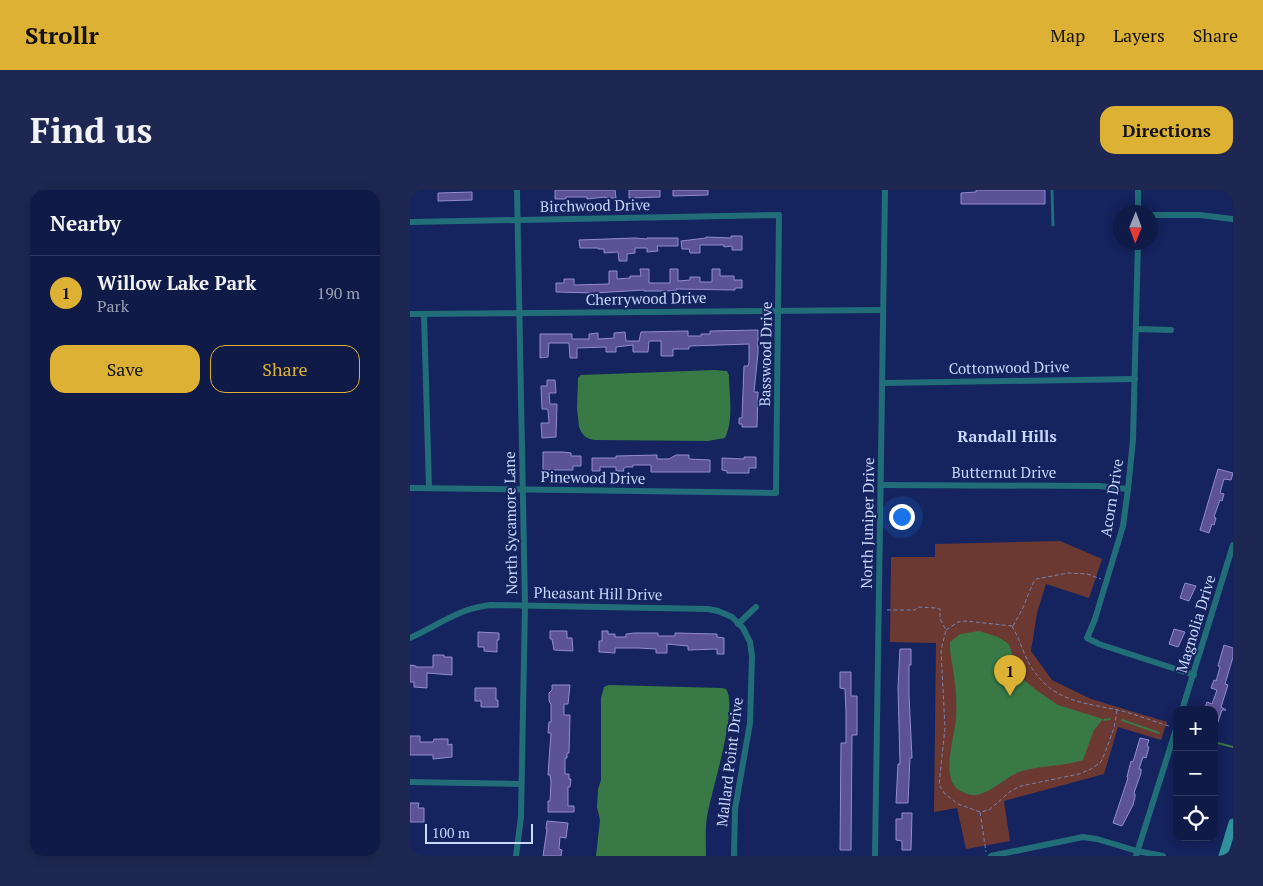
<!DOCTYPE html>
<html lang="en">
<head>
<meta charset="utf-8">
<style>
	:root { --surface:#101a46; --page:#1e2751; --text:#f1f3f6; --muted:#9ca1b3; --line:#30385f; --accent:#ddb133 }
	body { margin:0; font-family:"PT Serif",serif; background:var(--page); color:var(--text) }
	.controls { position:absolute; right:15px; bottom:15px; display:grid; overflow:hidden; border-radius:10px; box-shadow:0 2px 12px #0003 }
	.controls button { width:45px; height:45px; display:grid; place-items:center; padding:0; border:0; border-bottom:1px solid var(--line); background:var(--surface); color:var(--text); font:25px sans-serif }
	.compass { position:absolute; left:703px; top:15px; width:45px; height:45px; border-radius:50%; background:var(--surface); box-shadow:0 2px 12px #0003; rotate:181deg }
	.scale { position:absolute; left:15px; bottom:12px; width:108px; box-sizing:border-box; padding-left:5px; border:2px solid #c8d7fc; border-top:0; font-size:14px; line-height:18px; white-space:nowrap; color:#c8d7fc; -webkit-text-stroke:4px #15235e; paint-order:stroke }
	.you { position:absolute; left:491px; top:326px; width:18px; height:18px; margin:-12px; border:4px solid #fff; border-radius:50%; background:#1a73e8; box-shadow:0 0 0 8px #1a73e833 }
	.badge { display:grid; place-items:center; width:32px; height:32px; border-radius:50%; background:var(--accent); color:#111; font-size:16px; font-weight:700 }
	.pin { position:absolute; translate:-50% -41px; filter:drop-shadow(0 1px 2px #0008) }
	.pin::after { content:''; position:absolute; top:26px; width:18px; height:15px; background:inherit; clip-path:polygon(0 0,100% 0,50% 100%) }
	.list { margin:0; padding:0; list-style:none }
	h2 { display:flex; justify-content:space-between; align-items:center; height:65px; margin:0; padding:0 20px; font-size:21px }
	h2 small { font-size:16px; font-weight:400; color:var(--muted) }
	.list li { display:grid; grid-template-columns:32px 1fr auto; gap:15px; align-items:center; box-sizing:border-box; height:75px; padding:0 20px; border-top:1px solid var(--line) }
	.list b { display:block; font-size:19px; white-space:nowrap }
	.list p { margin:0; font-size:16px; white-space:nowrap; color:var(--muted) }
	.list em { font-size:16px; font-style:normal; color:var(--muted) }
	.actions { display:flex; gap:10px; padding:15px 20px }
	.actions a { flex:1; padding:11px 0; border:1px solid var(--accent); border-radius:15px; text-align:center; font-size:18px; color:var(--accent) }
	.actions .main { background:var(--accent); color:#111 }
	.icon { flex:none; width:28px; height:28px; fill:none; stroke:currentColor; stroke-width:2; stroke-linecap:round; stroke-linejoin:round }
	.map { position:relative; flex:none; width:823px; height:666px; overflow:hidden; border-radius:15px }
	header { display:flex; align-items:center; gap:30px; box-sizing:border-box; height:70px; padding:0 25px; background:var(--accent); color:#111 }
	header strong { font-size:24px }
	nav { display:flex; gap:28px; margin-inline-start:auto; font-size:18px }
	.intro { display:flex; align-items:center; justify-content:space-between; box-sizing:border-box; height:120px; padding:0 30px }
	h1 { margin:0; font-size:35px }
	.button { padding:12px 22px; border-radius:15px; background:var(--accent); color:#111; font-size:18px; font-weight:700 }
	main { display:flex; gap:30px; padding:0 30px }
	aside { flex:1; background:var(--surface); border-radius:15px; box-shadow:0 2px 12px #0003 }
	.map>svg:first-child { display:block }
	.green { fill:#6c3932 }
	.water { fill:#387945 }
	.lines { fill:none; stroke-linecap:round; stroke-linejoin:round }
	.stream { stroke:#387945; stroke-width:2 }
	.building { fill:#5c5396; stroke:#938bd4 }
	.path { stroke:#7583b2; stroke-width:1; stroke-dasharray:4 2.5; stroke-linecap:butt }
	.lane { stroke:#216e79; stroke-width:3 }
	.street { stroke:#216e79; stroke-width:6 }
	.secondary { stroke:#2f919e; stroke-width:9 }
	.labels { text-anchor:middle; stroke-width:4; stroke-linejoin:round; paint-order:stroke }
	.street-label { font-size:15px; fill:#c8d7fc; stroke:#15235e }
	.neighbourhood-label { font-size:16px; font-weight:bold; fill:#c8d7fc; stroke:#15235e }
</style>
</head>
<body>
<header>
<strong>Strollr</strong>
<nav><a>Map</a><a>Layers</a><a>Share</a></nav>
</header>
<div class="intro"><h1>Find us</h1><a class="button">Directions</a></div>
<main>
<aside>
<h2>Nearby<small></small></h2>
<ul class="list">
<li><span class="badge">1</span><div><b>Willow Lake Park</b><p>Park</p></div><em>190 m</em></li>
</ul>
<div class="actions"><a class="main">Save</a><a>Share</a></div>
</aside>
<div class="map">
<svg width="823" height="666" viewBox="0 0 823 666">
	<rect width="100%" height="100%" fill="#15235e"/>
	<polygon class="green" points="650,351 692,369 679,408 636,394 627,423 621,461 642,490 681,509 757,532 751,550 708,537 694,584 594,611 600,651 556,659 547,618 524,622 526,453 480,452 481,367 525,367 525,354"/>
	<g class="water">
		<path d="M305 180 317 181 319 185C319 204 324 230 315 248L298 251 185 250C176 249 172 245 169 237L167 218 168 188 171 185Z"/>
		<path d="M569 441 588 447 599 454 609 486 626 500 648 515 693 529 684 540 673 570C652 577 630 575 609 582 598 586 586 598 573 603 566 606 561 606 555 603 527 595 545 548 546 528 547 514 546 499 544 486 543 474 539 464 540 452L550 444Z"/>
		<path d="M199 495 312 498 316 499C329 518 301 601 297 627 295 640 296 653 296 666H186L190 630 187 617 188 599 191 590V508L194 497Z"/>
	</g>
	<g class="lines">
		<g class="stream">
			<polyline points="694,530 700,529"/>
			<polyline points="712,530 749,543"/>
			<polyline points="804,552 823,557"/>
		</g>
	</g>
	<g class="building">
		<polygon points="145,0 205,0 206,8 195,8 195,7 177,9 177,7 156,7 156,9 145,9"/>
		<polygon points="219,0 250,0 250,7 219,8"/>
		<polygon points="263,0 298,0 298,5 263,6"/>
		<polygon points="566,0 635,0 635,14 551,14 551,3 566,2"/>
		<polygon points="62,2 62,10 28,11 28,3"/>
		<polygon points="321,46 332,46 332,60 322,60 322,56 314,57 314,55 290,55 290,63 280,63 279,59 272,59 271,51 296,48 296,47 321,48"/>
		<polygon points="225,48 237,49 237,48 268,48 268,56 247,56 248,61 237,62 237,58 225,58 225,63 217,64 217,71 209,71 208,62 194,63 194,59 188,59 188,58 170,58 169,50"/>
		<polygon points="230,79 239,79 239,93 260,93 260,79 268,79 268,91 280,90 280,87 290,87 290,92 302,92 302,79 310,79 310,86 324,86 324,90 332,90 332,98 325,98 325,100 266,99 266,101 234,101 234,100 184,103 146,102 146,93 154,93 154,89 164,89 164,95 199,94 199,81 207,81 207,89 220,88 220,86 231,86"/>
		<polygon points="348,140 348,163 344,202 348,202 347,237 332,237 332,234 329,234 329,228 332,228 334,176 338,176 339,173 339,154 279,156 279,159 263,159 263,166 251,166 251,151 239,151 238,162 223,162 223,155 206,157 206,162 196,162 196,157 167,158 167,168 160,168 159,153 139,153 138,167 130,168 130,144 162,144 162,149 179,149 179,144 188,143 188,149 204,148 204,143 215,142 216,151 229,151 231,142 278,141 278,146 291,146 291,144 300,144 300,141"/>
		<polygon points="137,190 145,190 146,203 139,203 140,214 147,214 146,247 132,248 131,233 139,233 138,221 137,219 132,219 131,196 137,196"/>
		<polygon points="133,262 153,262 161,263 161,266 171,266 171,276 163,276 163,280 133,280"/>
		<polygon points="247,265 247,269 259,269 266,265 279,265 279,269 300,270 300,282 241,282 241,275 223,275 223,277 216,277 213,279 214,281 206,281 206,277 190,277 190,281 182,281 182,268 206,268 206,266"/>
		<polygon points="334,267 346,267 346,278 339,278 339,283 317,283 317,281 312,280 312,268 334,269"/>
		<polygon points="808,279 823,283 821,290 814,289 810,303 814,304 812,311 810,310 804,327 806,328 804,335 802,334 799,343 790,340"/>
		<polygon points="775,393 786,396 779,411 770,408"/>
		<polygon points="764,439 775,442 768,457 759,454"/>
		<polygon points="140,441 157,441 157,448 162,448 163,461 144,460 142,449 140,449"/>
		<polygon points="192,441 198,441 198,444 205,444 205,447 216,447 216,444 224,443 248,443 248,446 265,446 265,443 307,444 307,447 314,448 314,464 307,464 307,459 278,460 278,456 257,454 257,463 246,463 246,459 228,458 205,458 205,463 189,462 189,451 192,451"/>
		<polygon points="68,442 89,443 89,450 87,450 87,462 74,461 74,457 68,457"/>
		<polygon points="814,455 823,458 823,467 815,494 818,495 811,517 816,520 812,520 805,541 804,520 794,520 797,512 802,514 807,500 801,498 804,490 806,491 810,477 808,476"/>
		<polygon points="490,459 501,459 501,475 499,475 499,505 502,568 500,568 498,613 486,613 488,574 490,574 488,497"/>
		<polygon points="23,465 34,465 34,467 42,467 42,485 17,483 17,498 4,497 4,492 0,492 0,475 6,476 6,477 23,477"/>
		<polygon points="430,482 441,482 441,506 447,506 447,545 442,545 441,660 430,660 431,553 436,553 436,522 435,499 430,498"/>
		<polygon points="142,495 160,495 158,514 154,514 154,525 160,525 159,563 157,563 157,568 155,568 155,584 159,584 159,589 161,589 160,597 158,597 158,616 164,616 164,622 138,622 138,611 140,611 141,592 140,585 138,585 141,543 138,543 139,532 141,532 141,514 140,513 139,510 139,503 142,500"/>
		<polygon points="65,498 86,498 86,510 88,510 88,517 71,517 71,511 65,511"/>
		<polygon points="0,546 10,546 10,552 23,552 24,549 38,549 38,555 42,554 42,567 23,569 23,565 0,565"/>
		<polygon points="730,548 739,550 737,556 739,557 736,568 733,567 729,579 731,579 731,583 724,603 725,604 725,607 723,615 712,636 703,633 718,588 717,587 721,571 723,572"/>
		<polygon points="0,613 9,613 8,618 14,618 14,632 0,632"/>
		<polygon points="492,623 502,623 501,660 492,660 492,651 486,650 486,629 492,629"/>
		<polygon points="137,631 158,633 156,648 150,647 149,659 152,660 151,666 133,666 137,639 136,639"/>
	</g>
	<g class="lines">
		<g class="path">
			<polyline points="477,420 505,420 508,417 526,418 530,419 530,429 536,440 531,460 535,538 529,595 535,604 548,614 570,622 579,620 601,601 611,596 669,584 681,579 691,572 696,560 704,538 707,520"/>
			<path d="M602 436C611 451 614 468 624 481 645 512 676 513 708 520 725 524 742 531 759 536"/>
			<polyline points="603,436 612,420 623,393 626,389 658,383 677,384 691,389"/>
			<polyline points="536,440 548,432 556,431 602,436"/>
			<polyline points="570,622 576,662"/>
		</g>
		<polyline class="lane" points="642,0 643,35"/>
		<g class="street">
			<polyline points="728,22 728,0"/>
			<polyline points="740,25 790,25 823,29"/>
			<polyline points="0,32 369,25 366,303 0,298"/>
			<polyline points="728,52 723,250 718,299 713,336 685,429 677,448 689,454 784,485"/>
			<polyline points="0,124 473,120"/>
			<polyline points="14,124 19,298"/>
			<polyline points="726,139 761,140"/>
			<polyline points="473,193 725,189"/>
			<polyline points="471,295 689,296 718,299"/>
			<polyline points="328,434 346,417"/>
			<path d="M0 448C29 435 49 418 81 415L298 419 308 421 322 427 333 438 340 452 342 466 340 533 325 619 324 666"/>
			<polyline points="772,520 823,355"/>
			<polyline points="0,592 111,594"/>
			<polyline points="106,666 111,627 115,415 107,0"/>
			<polyline points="465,666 475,0"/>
			<polyline points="581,666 673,647 687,649 727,661 753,666"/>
			<polyline points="726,666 767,536"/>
		</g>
		<polyline class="secondary" points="813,666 823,633"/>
	</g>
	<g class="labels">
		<g class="street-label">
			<text transform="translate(185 16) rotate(-1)" y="5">Birchwood Drive</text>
			<text transform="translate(236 109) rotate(-1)" y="5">Cherrywood Drive</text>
			<text transform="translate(356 164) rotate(-89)" y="5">Basswood Drive</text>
			<text transform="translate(599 178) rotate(-1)" y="5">Cottonwood Drive</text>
			<text x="594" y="288">Butternut Drive</text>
			<text transform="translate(183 288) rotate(1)" y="5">Pinewood Drive</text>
			<text transform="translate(702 308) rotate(-81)" y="5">Acorn Drive</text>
			<text transform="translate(101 333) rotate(-91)" y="5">North Sycamore Lane</text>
			<text transform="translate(458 333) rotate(-89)" y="5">North Juniper Drive</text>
			<text transform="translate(188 404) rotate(1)" y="5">Pheasant Hill Drive</text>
			<text transform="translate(786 434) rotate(-73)" y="5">Magnolia Drive</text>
			<text transform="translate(320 572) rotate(-83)" y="5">Mallard Point Drive</text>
		</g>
		<g class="neighbourhood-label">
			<text x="597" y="252">Randall Hills</text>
		</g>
	</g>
</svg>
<div class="controls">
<button>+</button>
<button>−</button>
<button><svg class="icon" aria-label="locate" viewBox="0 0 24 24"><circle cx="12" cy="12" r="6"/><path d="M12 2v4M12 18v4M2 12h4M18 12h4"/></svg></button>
</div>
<svg class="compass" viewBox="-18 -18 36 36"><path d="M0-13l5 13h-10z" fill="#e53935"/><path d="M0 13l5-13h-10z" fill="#9ca1b3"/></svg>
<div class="scale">100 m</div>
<div class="you"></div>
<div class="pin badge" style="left:600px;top:506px">1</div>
</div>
</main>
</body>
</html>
